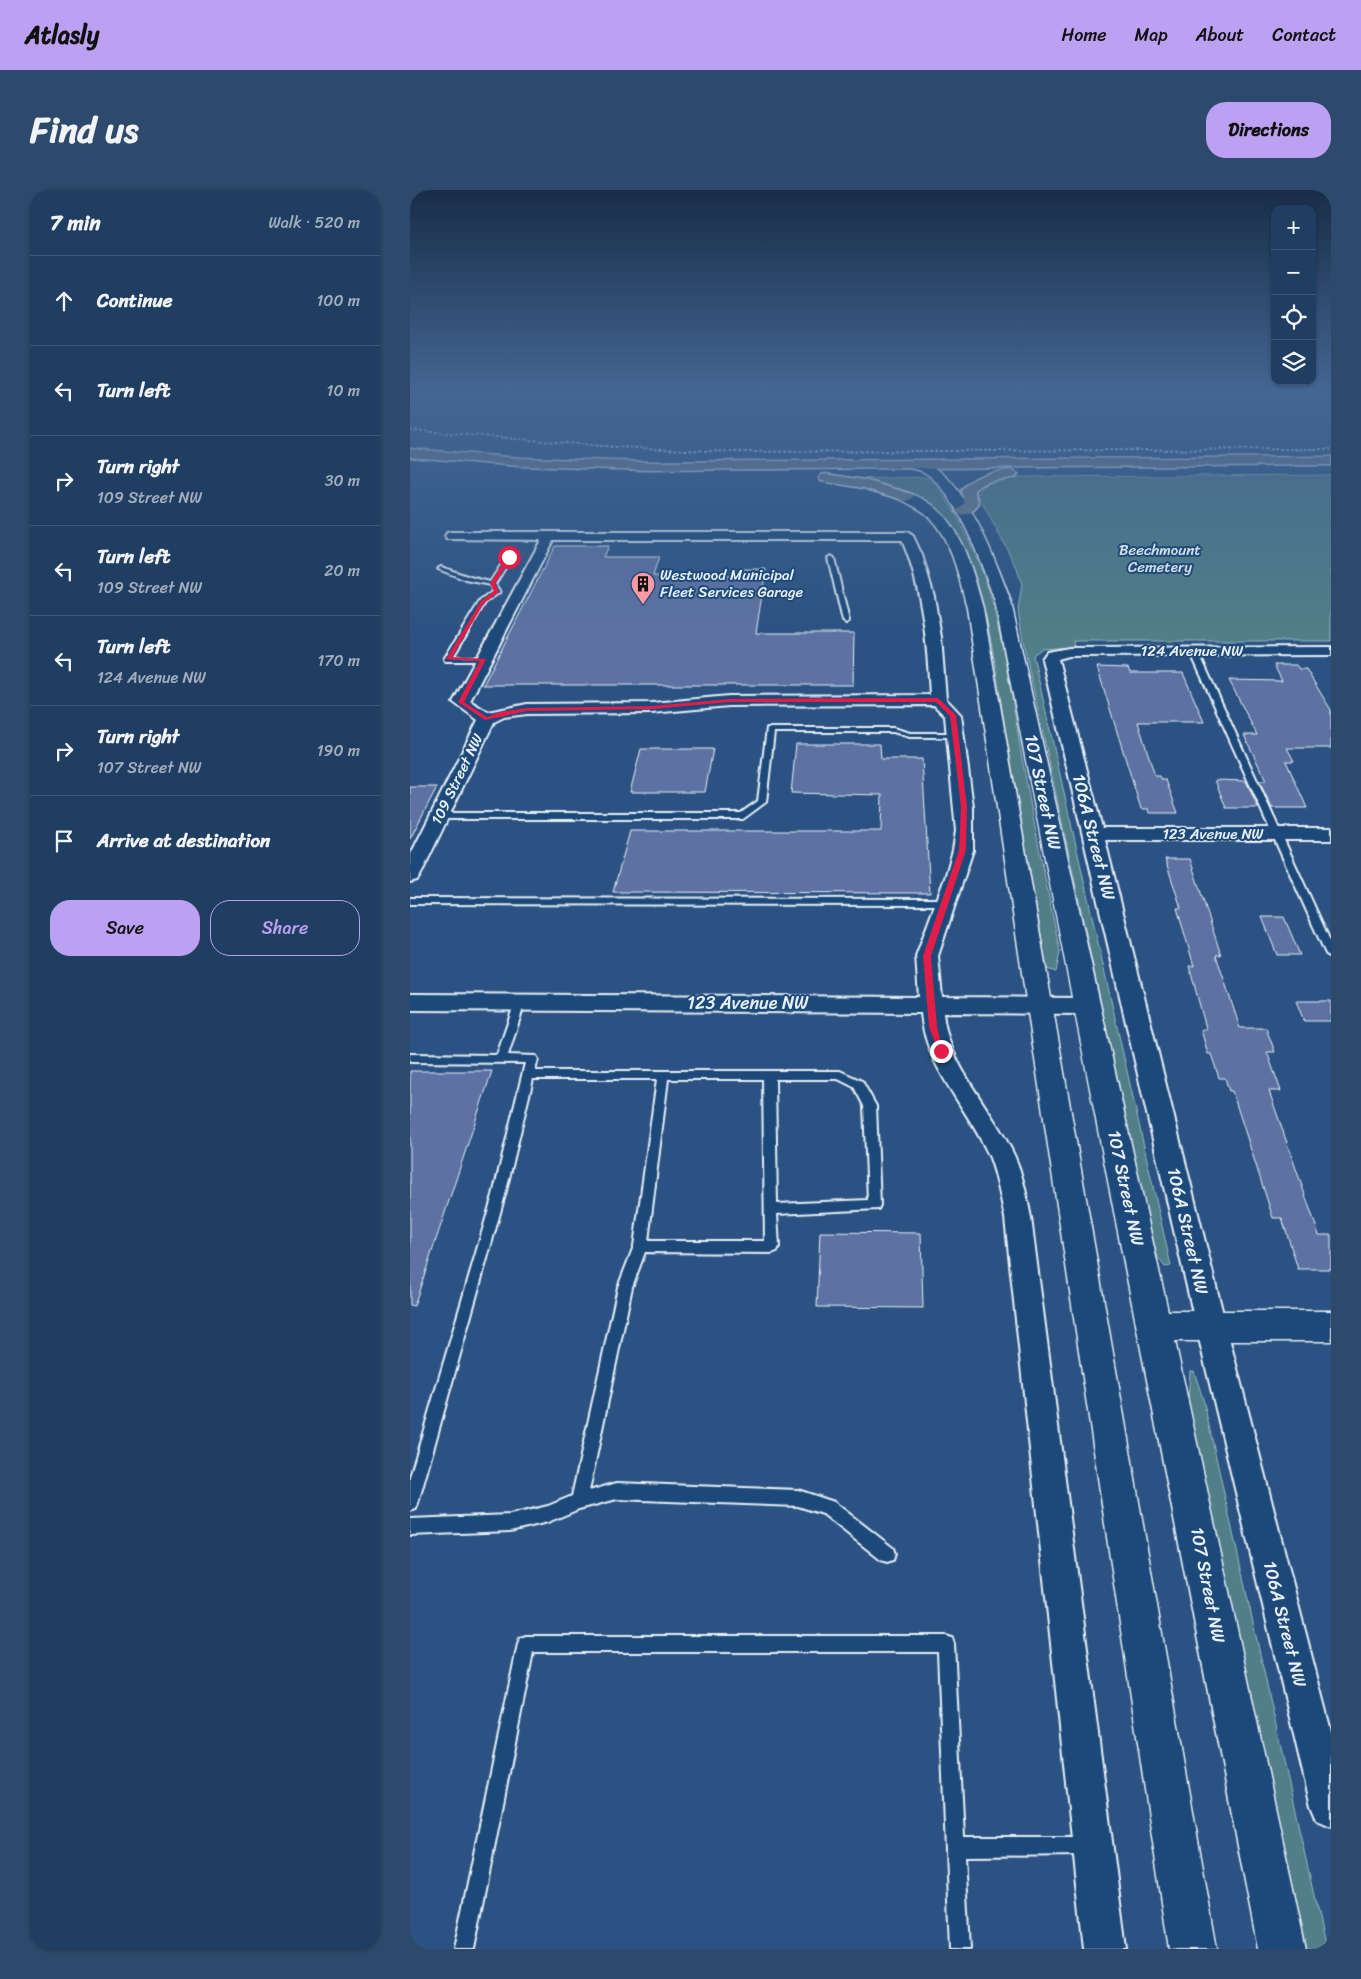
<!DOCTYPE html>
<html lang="en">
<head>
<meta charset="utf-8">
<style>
	:root { --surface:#203e62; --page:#2d496b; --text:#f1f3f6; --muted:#a2aebe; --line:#3d5777; --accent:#bca0f2 }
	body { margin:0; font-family:Sriracha,sans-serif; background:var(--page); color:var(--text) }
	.controls { position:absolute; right:15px; top:15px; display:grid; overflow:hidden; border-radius:10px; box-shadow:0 1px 4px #0004 }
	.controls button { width:45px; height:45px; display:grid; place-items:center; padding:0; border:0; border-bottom:1px solid var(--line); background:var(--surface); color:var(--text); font:25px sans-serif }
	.stop { position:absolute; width:15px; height:15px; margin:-11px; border:4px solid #e11d48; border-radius:50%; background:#fff }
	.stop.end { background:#e11d48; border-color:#fff; box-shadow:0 1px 5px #0008 }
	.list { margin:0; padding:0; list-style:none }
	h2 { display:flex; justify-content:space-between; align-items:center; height:65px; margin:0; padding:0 20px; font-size:21px }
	h2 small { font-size:16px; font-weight:400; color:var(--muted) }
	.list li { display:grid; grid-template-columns:32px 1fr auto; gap:15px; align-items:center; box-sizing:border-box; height:90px; padding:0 20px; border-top:1px solid var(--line) }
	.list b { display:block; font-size:19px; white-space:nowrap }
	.list p { margin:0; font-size:16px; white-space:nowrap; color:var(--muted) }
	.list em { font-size:16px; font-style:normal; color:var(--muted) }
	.actions { display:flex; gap:10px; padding:15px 20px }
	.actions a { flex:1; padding:11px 0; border:1px solid var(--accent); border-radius:20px; text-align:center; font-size:18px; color:var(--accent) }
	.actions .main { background:var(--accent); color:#111 }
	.icon { flex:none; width:28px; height:28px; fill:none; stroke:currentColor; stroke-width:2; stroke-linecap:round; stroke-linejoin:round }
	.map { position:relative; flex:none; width:921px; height:1759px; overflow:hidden; border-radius:20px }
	header { display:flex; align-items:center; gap:30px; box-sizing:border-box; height:70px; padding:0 25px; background:var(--accent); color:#111 }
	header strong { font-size:24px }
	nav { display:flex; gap:28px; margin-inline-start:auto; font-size:18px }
	.intro { display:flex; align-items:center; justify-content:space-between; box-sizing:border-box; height:120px; padding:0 30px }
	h1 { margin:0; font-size:35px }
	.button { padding:12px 22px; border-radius:20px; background:var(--accent); color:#111; font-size:18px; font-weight:700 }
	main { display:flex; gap:30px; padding:0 30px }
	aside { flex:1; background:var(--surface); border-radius:20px; box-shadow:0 1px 4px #0004 }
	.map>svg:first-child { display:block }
	.green { fill:#517e87; stroke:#9cb8c0 }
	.building { fill:#5d72a2; stroke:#e8f1f8 }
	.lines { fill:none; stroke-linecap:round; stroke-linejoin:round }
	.lane-casing { stroke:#e8f1f8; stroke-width:4 }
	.street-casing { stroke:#e8f1f8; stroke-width:4 }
	.secondary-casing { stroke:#e8f1f8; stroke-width:3 }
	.highway-casing { stroke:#e8f1f8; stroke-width:3 }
	.lane { fill:#1f4a7a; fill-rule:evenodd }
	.street { fill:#1f4a7a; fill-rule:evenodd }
	.secondary { fill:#1f4a7a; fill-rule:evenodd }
	.highway { fill:#6d7d8c; fill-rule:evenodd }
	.rail { stroke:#e8f1f8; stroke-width:2; stroke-dasharray:3 2; stroke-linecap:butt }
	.route { fill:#e11d48 }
	.labels { text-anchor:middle; stroke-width:4; stroke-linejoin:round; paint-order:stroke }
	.far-park-label { font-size:15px; fill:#d1e0e7; stroke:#1f4a7a }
	.far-poi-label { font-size:15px; fill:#e8f1f8; stroke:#1f4a7a; text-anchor:start }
	.far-street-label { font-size:15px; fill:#e8f1f8; stroke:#1f4a7a }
	.street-label { font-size:18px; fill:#e8f1f8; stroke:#1f4a7a }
</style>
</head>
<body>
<header>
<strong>Atlasly</strong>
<nav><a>Home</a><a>Map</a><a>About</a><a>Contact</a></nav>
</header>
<div class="intro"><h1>Find us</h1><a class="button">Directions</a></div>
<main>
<aside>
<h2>7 min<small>Walk · 520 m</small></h2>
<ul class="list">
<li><svg class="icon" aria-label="ahead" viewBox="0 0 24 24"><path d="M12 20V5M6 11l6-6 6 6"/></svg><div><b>Continue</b></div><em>100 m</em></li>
<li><svg class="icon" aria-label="left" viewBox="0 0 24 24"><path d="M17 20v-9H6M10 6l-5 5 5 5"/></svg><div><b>Turn left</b></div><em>10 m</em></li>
<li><svg class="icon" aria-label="right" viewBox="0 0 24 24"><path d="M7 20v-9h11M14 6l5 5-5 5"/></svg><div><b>Turn right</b><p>109 Street NW</p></div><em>30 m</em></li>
<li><svg class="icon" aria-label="left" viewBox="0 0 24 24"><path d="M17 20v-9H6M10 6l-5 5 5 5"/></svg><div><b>Turn left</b><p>109 Street NW</p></div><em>20 m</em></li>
<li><svg class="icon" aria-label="left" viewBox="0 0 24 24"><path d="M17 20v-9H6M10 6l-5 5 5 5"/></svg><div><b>Turn left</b><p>124 Avenue NW</p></div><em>170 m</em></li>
<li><svg class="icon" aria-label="right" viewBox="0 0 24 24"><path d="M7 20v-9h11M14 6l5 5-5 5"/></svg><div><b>Turn right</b><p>107 Street NW</p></div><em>190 m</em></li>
<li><svg class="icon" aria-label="arrive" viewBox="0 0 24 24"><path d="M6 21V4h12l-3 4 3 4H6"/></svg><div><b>Arrive at destination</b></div></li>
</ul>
<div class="actions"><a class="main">Save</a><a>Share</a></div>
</aside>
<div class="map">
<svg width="921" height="1759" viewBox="0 0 921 1759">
	<rect width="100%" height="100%" fill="#2b5282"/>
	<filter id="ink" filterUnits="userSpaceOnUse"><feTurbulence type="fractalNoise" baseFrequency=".02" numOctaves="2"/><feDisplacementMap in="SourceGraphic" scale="10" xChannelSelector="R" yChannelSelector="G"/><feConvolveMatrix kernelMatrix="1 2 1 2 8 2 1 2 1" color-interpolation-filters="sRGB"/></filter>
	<g filter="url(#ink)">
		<g class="green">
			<path d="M921 285V451H663L664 457 631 459 623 465 761 1076 755 1077 748 1068 741 1045 613 451 608 420 612 394 606 376 568 305C574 289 592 289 607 287Z"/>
			<path d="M515 287C537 293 575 384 581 408 596 464 604 522 614 579 625 641 638 701 650 762L646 782 637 779C623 698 609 618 595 537 585 478 575 382 541 334 521 305 479 295 447 289Z"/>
			<polygon points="780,1181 784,1181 793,1209 916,1759 897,1759 778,1212"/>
		</g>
		<g class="building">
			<polygon points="145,356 198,356 193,367 249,367 243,386 328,386 330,379 356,379 346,443 444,443 443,495 73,495"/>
			<polygon points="864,475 886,475 889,479 896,479 921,520 921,558 877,558 884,571 876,571 897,618 862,618 849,591 856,591 834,545 847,545 819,490 872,491"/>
			<polygon points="687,477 718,478 720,483 773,483 794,532 728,532 745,586 750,586 752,590 756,590 768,623 740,623 739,619 731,619"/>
			<polygon points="386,554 470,554 471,569 512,569 520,703 203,702 220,641 471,641 472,605 381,603"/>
			<polygon points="231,559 303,559 295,602 220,602"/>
			<polygon points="805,590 836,591 848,618 816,618"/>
			<polygon points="0,597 27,597 0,649"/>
			<polygon points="755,669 780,669 811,765 806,765 830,838 856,838 865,862 857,862 871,901 859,901 909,1045 921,1045 921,1079 888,1079 872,1028 863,1028 822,901 819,901 815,888 809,888 801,864 798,864 791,840 796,840 796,838 779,776 784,776 767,718 771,718"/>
			<polygon points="852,727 874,727 890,765 867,765"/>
			<polygon points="886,811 921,811 921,831 894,831"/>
			<polygon points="0,881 82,881 4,1116 0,1115"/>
			<polygon points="410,1042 511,1043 513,1118 407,1117"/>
		</g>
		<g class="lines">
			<defs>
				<g id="lane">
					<polygon points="99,365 102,367 85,394 90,402 75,413 43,467 74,467 78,469 74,471 35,471 34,469 70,411 83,401 80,395 56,390 28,379 31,377 60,387 80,392 97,366"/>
					<polygon points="421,366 424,368 439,431 436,433 433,431 418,368"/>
					<polygon points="781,459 788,461 921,753 921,767 916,764 780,461"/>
					<polygon points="357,538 483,538 500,543 546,543 550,545 546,547 500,547 483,542 364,542 356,612 333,629 29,629 25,626 29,623 331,623 348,611"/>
					<polygon points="0,708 536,709 541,712 536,715 0,714"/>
					<path d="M110 808 115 812 98 865 126 866 128 869 125 881H430L452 891 466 916 470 1015 468 1019 367 1024 369 1057 367 1061 362 1063 235 1062 222 1097 179 1301 207 1293 388 1300 424 1312 483 1358 485 1364 483 1370 477 1372 471 1370 413 1324 388 1316 207 1309 169 1319 138 1332 100 1341 0 1345V1329L100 1325 138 1316 162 1306 208 1097 224 1056 247 889H123L95 1005 8 1313 6 1319 0 1321V1287L83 1005 115 873 0 872V864L87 865 105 812ZM258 889H353L355 1051H238ZM365 889H428L444 897 454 916 458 1010 367 1014Z"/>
					<polygon points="116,1446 536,1446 542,1448 544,1454 554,1647 676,1647 683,1649 685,1656 683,1663 676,1665 555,1666 560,1759 540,1759 528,1462 123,1462 64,1759 44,1759 108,1454 110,1448"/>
				</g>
				<g id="street">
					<path d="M41 342H497L503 346 512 365 524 406 531 447 536 509 551 525 563 617V660L528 766 532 807 676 808 684 811 687 816 684 821 676 824 533 823C538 876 582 918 604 965 613 985 617 1007 621 1028L716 1759H674L595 1028C591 1008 587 987 580 968 559 919 515 877 511 823L0 820V804L509 807 506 766 535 688 543 660 546 641 535 526 524 515 319 516 242 523 117 524 94 527 84 532 10 686 7 690 0 692V666L68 530 43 512 131 350 37 349 35 346 37 343ZM143 350H492C513 400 517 452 520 505L319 506 242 513 117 514 78 522 60 511Z"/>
					<polygon points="921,457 921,465 659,466 648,469 692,638 921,638 921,650 695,650 816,1136 921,1541 921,1636 907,1630 901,1616 786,1136 632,469 637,462 659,458"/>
				</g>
				<g id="secondary">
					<path d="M496 270C504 272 515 272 522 276 557 294 588 376 601 412L758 1121H921V1151H765L896 1759H848C761 1310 672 861 585 412 573 377 547 301 514 282 508 279 498 278 491 277L490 274 491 271Z"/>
					<path d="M497 303C547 315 561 376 573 418L807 1759H759L557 418C549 387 542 350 518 326 511 319 501 315 492 310L490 307Z"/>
				</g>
				<g id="highway">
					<polygon points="0,259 110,268 237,272 921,267 921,275 237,280 110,276 0,267"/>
					<path d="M601 280 608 284 606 287C590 291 576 288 565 301L569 314C564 321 557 326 548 324L546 321 555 313 551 301C563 284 582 282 601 280Z"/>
					<polygon points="416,284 455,290 502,304 504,307 497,311 453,298 411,291 409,288 411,285"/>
				</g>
			</defs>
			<use href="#lane" class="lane-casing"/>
			<use href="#street" class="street-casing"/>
			<use href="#secondary" class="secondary-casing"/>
			<use href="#highway" class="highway-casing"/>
			<use href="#lane" class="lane"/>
			<use href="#street" class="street"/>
			<use href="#secondary" class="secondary"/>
			<use href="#highway" class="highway"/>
			<polyline class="rail" points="0,240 205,257 324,262 921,259"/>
		</g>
	</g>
	<linearGradient id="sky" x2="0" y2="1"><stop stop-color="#182d48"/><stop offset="0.45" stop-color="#446692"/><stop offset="1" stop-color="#446692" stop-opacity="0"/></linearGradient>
	<rect width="921" height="445" fill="url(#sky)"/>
	<polygon class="route" points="97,366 101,367 85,394 89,402 74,413 42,467 76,469 54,512 77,527 90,522 117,518 242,516 319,509 528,508 546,525 557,617 556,660 521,766 527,837 534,863 529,863 519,837 513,766 549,660 551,617 540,526 526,512 319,512 242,519 117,521 75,530 48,512 70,471 36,469 71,411 84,401 80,394"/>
	<defs>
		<symbol id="building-pin" viewBox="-11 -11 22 30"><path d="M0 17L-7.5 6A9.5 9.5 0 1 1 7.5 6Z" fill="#ff9aa2" stroke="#1f4a7a"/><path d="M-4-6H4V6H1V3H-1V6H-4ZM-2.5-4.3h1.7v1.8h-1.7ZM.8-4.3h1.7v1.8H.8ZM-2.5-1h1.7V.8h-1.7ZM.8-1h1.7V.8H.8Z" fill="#111"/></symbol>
	</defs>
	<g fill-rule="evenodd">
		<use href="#building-pin" x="219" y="380" width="28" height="38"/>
	</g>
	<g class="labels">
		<g class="far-park-label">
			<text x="750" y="365">Beechmount<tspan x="750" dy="17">Cemetery</tspan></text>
		</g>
		<g class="far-poi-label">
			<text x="250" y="390">Westwood Municipal<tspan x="250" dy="17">Fleet Services Garage</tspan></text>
		</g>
		<g class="far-street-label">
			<text x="782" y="466">124 Avenue NW</text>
			<text transform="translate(47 589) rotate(-64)" y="5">109 Street NW</text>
			<text x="803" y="649">123 Avenue NW</text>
		</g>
		<g class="street-label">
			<text transform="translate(633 602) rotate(78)" y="6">107 Street NW</text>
			<text transform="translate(684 647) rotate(76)" y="6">106A Street NW</text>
			<text x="338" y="819">123 Avenue NW</text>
			<text transform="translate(716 998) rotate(78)" y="6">107 Street NW</text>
			<text transform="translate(778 1041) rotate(77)" y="6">106A Street NW</text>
			<text transform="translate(798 1395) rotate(79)" y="6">107 Street NW</text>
			<text transform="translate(875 1434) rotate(76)" y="6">106A Street NW</text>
		</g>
	</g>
</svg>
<div class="controls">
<button>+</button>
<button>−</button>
<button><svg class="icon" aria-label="locate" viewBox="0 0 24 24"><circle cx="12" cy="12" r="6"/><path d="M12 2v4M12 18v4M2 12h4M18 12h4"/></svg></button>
<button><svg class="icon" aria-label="layers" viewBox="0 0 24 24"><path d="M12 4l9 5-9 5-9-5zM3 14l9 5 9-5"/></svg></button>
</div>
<div class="stop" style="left:99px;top:367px"></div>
<div class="stop end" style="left:531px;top:861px"></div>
</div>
</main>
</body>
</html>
